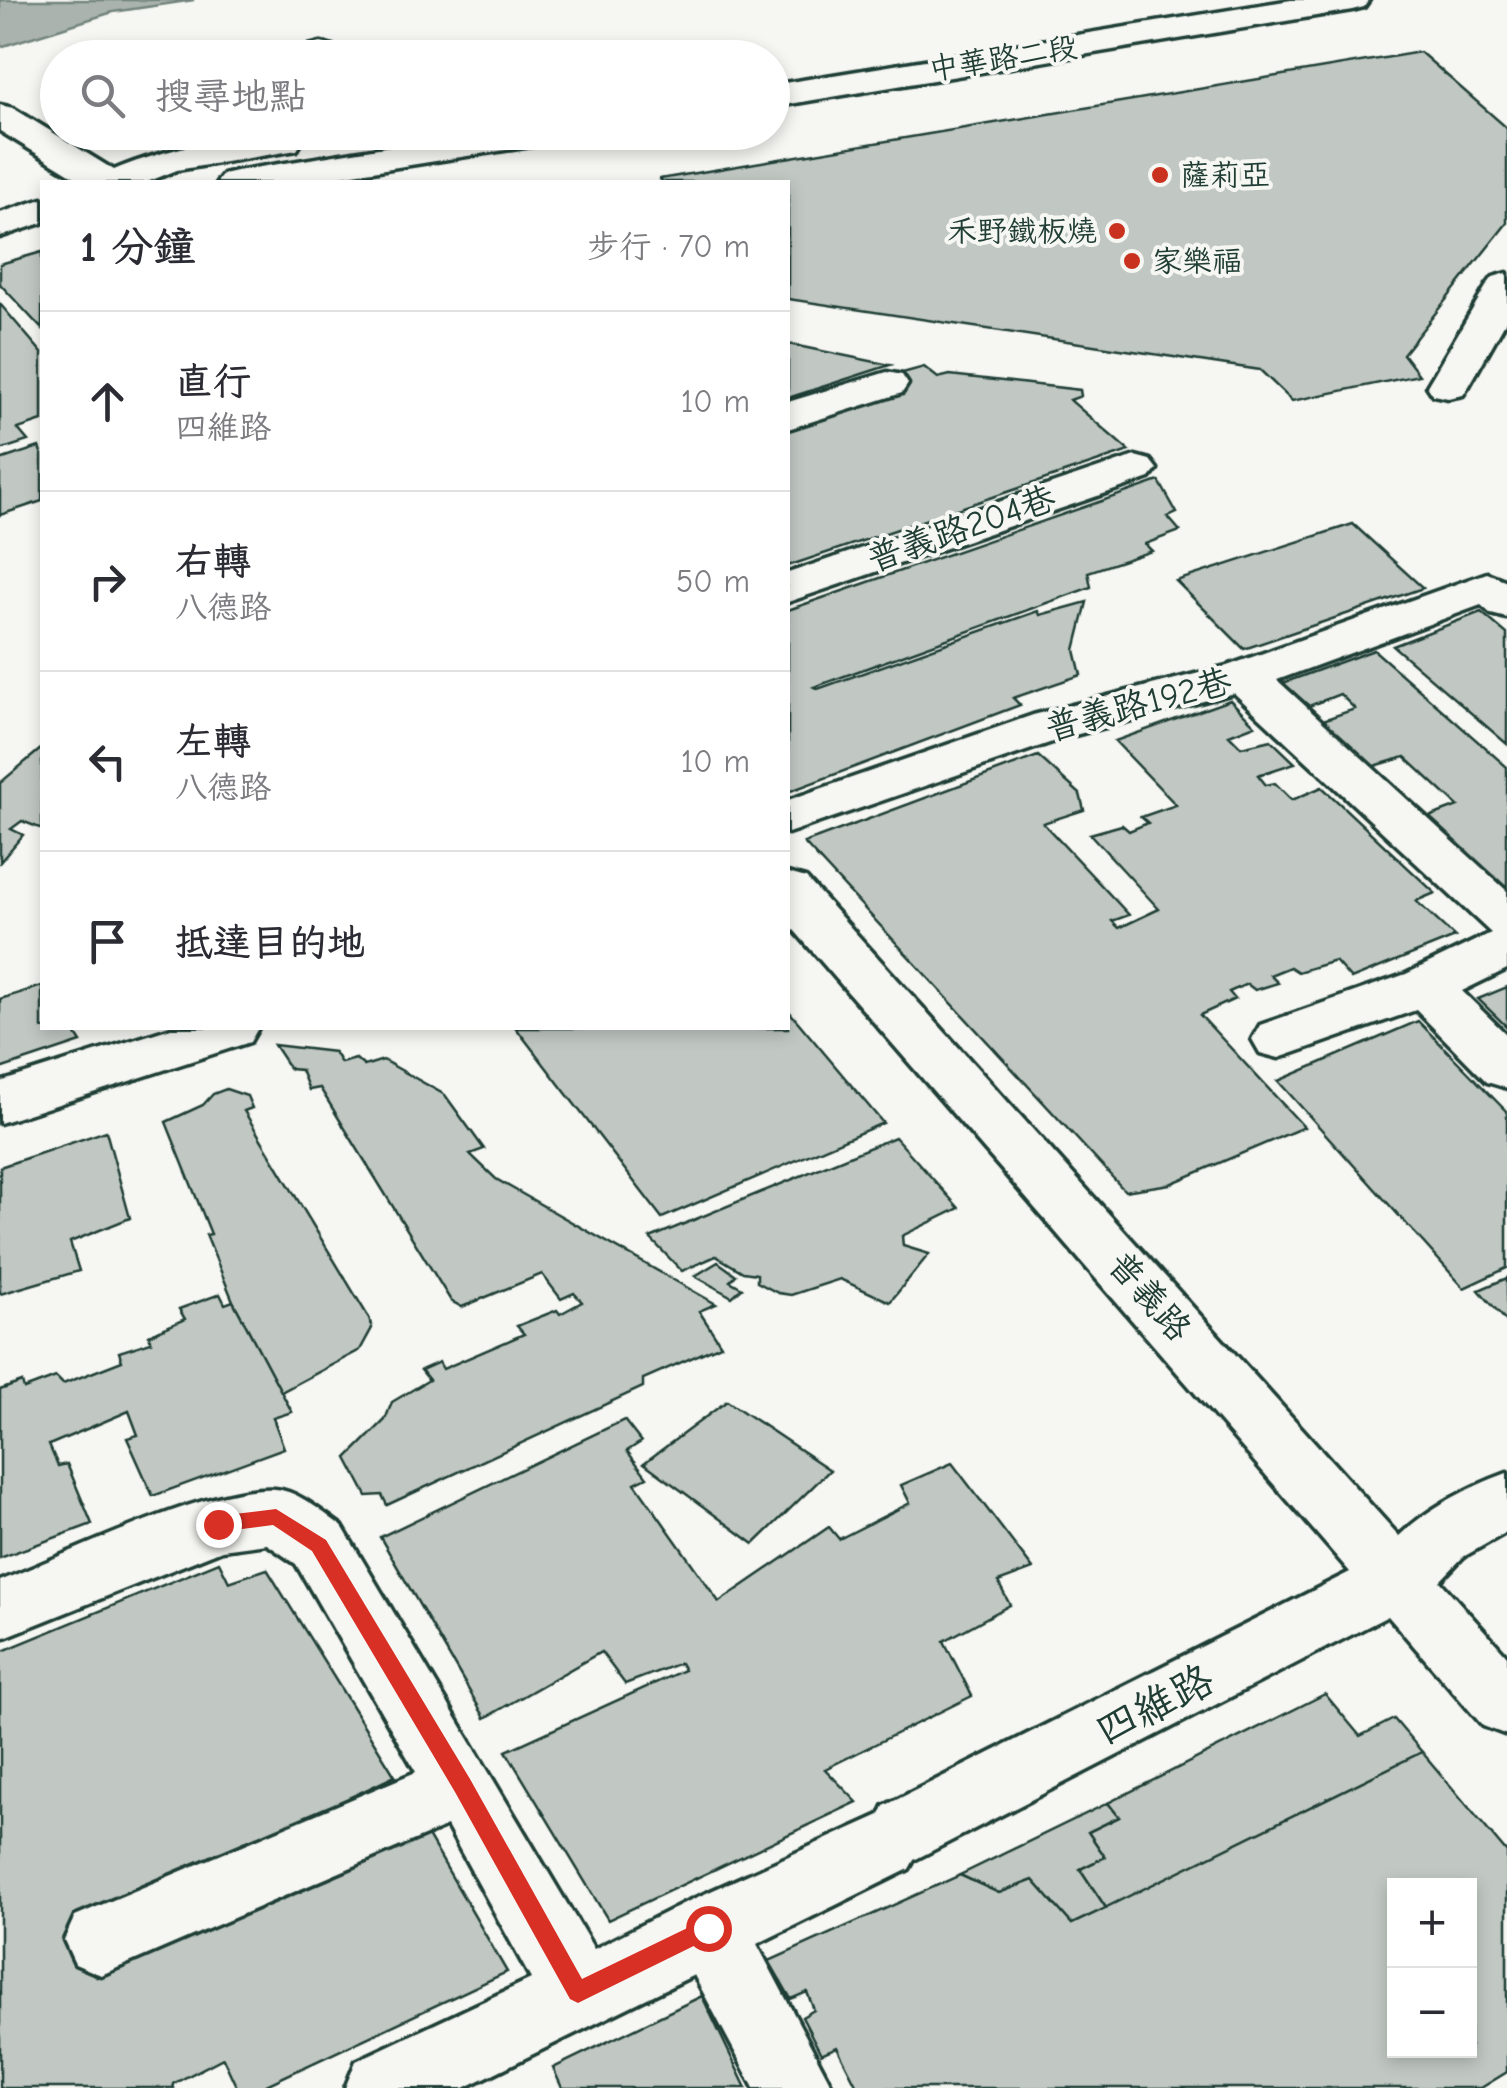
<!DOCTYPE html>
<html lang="zh-TW">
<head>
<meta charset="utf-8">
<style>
	:root { --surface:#fff; --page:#f7f7f7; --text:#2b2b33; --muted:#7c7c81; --line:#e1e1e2 }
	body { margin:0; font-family:"Comic Neue","LXGW WenKai TC",sans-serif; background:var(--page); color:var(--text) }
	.controls { position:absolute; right:30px; bottom:30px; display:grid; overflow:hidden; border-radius:0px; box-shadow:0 5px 15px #0003 }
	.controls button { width:90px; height:90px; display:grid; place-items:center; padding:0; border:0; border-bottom:2px solid var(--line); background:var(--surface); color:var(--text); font:50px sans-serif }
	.stop { position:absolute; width:30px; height:30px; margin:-22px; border:8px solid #d93025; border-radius:50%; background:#fff }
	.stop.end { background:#d93025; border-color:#fff; box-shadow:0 2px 10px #0008 }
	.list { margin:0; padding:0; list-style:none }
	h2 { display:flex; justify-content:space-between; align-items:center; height:130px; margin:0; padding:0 40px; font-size:42px }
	h2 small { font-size:32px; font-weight:400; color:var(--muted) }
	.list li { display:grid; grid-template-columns:65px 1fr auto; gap:30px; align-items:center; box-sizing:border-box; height:180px; padding:0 40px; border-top:2px solid var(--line) }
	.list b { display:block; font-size:38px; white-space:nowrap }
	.list p { margin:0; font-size:32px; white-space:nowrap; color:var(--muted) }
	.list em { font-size:32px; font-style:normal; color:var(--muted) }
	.icon { flex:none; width:55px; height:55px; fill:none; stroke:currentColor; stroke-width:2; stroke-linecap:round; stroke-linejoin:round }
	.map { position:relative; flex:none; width:1507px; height:2088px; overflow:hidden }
	.search { position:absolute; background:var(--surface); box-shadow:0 5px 15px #0003; left:40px; top:40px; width:750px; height:110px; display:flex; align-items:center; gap:25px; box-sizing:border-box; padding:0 35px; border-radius:55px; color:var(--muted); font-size:38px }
	.panel { position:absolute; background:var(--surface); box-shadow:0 5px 15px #0003; left:40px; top:180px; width:750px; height:850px; border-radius:0px }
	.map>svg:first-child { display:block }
	.water { fill:#aab3ae; stroke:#72847d; stroke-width:2.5 }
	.building { fill:#c1c8c3; stroke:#1f3d34; stroke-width:2.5; fill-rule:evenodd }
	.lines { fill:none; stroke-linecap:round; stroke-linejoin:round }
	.minor-casing { stroke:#1f3d34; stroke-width:7 }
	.minor { fill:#f6f6f2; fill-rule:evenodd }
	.route { fill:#d93025 }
	.poi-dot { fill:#c8321e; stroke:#f6f6f2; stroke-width:4 }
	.labels { text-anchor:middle; stroke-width:8; stroke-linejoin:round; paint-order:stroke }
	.far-street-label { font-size:30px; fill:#1f3d34; stroke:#f6f6f2 }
	.far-poi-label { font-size:30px; fill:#1f3d34; stroke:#f6f6f2; text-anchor:start }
	.street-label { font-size:35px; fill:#1f3d34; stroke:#f6f6f2 }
	.near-street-label { font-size:42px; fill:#1f3d34; stroke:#f6f6f2 }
</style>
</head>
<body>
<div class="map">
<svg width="1507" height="2088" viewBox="0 0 1507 2088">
	<rect width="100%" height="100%" fill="#f6f6f2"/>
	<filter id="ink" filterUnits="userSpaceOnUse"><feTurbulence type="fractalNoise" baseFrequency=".01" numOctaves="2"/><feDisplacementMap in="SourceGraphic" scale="20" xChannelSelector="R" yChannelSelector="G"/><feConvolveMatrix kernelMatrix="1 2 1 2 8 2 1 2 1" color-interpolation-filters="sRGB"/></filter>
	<g filter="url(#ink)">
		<polygon class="water" points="0,0 194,0 113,12 0,47"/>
		<g class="building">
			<polygon points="1420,52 1507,128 1507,223 1403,354 1419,375 1292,401 1260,370 788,299 788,182 662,182 660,179"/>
			<polygon points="42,252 42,329 0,284 0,264"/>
			<polygon points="0,304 42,353 42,421 18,429 28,441 0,450"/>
			<polygon points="788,344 890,365 788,398"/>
			<polygon points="924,367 938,378 950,375 1080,390 1081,396 1070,400 1129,451 788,566 788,431 904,393 888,377"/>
			<polygon points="39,447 42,455 42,501 0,515 0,460"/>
			<polygon points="1159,481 1177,513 1168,517 1180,531 1145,544 1152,551 1088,572 1091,587 814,687 818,689 1038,611 1040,615 1087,602 1075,650 1081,675 1013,698 1020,705 788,792 788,610"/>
			<polygon points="1353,524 1423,588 1244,649 1176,581"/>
			<polygon points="1481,612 1507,634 1507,744 1393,646"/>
			<polygon points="1374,650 1507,767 1507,890 1426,818 1458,806 1405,757 1371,767 1323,720 1355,709 1340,694 1309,706 1283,683"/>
			<polygon points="1230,700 1255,725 1229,735 1241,747 1271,740 1295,763 1258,775 1266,785 1275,783 1292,800 1322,787 1435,893 1416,901 1455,937 1351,979 1335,961 1298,972 1290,967 1270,975 1278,983 1255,990 1247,984 1229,992 1235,999 1200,1015 1304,1127 1170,1184 1125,1191 804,843 1038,756 1080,794 1084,810 1043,823 1129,915 1112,921 1119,928 1159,909 1090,834 1122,825 1129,831 1148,823 1141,817 1176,805 1115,741"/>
			<polygon points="42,748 42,829 22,821 11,829 23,835 0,862 0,783"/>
			<polygon points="42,986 42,1028 72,1028 81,1042 0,1069 0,999"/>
			<polygon points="1507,987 1507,1027 1478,999"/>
			<polygon points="788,1010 883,1123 662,1218 516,1028 788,1028"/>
			<polygon points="1418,1021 1507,1112 1507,1268 1464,1288 1278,1081"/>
			<polygon points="274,1045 334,1052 341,1063 356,1059 364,1066 383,1060 445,1095 484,1149 470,1154 496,1179 716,1304 699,1311 721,1345 643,1379 643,1387 387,1505 382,1495 367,1496 347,1458 385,1420 392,1402 429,1380 421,1370 439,1362 443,1369 524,1334 517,1326 557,1310 560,1314 582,1302 574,1293 561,1299 542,1274 462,1307 451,1301 320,1088 309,1090 301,1070 290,1069"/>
			<polygon points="226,1089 247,1096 252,1108 244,1111 369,1318 372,1328 360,1350 281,1392 233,1301 206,1235 211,1234 166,1122 203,1105 213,1094"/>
			<polygon points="106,1131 130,1218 70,1242 79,1271 0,1294 0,1167"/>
			<polygon points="895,1137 959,1208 902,1236 903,1246 929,1254 890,1302 840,1279 791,1295 778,1293 757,1282 757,1274 743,1272 716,1256 682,1271 650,1238"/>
			<polygon points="718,1262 736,1275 730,1281 742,1288 732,1297 695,1276"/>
			<polygon points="1507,1278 1507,1322 1479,1290"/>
			<polygon points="220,1294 225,1304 233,1301 292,1412 273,1418 284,1448 153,1496 127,1438 138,1435 129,1411 49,1445 58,1466 67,1464 92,1524 0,1558 0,1390 22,1382 24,1389 56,1377 63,1384 122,1361 119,1352 151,1342 149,1335 185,1319 179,1309"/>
			<polygon points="727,1401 830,1470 754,1544 644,1463"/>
			<polygon points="624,1420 641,1442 627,1451 647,1477 635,1483 719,1602 829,1527 839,1539 910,1503 901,1485 952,1463 1033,1569 998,1582 1010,1605 944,1641 972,1696 825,1769 857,1802 608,1920 506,1751 684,1670 680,1663 625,1684 601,1652 485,1718 380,1537"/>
			<polygon points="219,1562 229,1582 267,1569 395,1776 85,1924 97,1977 423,1827 507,1972 260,2088 237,2088 223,2058 173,2084 174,2088 0,2088 0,1652"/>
			<polygon points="1325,1694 1360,1736 1394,1719 1422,1752 1106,1908 1080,1869 1105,1857 1088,1832 1119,1817 1108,1803"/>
			<path d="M1422 1752 1507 1853V2072L1481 2088H858L837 2047 821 2054 802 2017 814 2010 807 1992 791 1999 769 1961 960 1875 999 1893 1033 1880 1072 1924ZM1394 1886H1470V2050H1394Z"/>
			<polygon points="1108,1803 1119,1817 1088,1832 1105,1857 1080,1869 1106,1908 1072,1924 1033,1880 999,1893 960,1875"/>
			<polygon points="702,1996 746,2088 562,2088 553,2068"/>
		</g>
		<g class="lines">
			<defs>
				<g id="minor">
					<polygon points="1291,0 1369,0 1364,7 1352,10 772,107 772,85"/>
					<polygon points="321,43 333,46 338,53 335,58 298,58 309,46"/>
					<path d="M0 105 13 108 114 170C154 153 255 125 297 134L302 142 297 150 177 170 147 182H83L0 131Z"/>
					<polygon points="478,132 568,132 563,140 550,143 303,182 217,182 223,174 236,171"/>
					<polygon points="42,199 42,223 0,237 0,213"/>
					<polygon points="1507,273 1507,319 1469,386 1463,395 1448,398 1433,395 1427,386 1487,285 1493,277"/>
					<polygon points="887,372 902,375 908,384 902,393 788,429 788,402"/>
					<polygon points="1135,456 1150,460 1157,469 1150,478 788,602 788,573"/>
					<polygon points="1487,573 1507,581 1507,618 1491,614 1481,605 1277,680 1507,891 1507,969 1462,991 1507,1035 1507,1088 1487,1082 1416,1010 1279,1058 1260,1053 1252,1039 1260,1025 1406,974 1491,933 1234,693 1067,737 788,833 788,800 1033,715 1227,666"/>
					<path d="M788 873 806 878 1399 1536C1428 1508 1469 1487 1507 1473V1532L1463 1557 1440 1581 1507 1656V1735L1483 1726 1388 1616 914 1860 909 1869 757 1944 833 2088H754L694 1975 464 2088H345L356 2061 531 1979 447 1826 101 1975 75 1964 64 1940 75 1916 416 1772 296 1564 267 1544 222 1550 0 1639V1581C64 1556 212 1484 275 1489 299 1491 323 1513 342 1526L594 1949 682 1904 880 1815 884 1806 1350 1572 788 923Z"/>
					<polygon points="171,1028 258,1028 250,1042 0,1123 0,1082"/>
				</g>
			</defs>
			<use href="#minor" class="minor-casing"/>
			<use href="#minor" class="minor"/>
		</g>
	</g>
	<polygon class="route" points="276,1509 326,1540 470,1779 582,1979 708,1918 716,1921 719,1928 716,1935 586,1999 578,2003 570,1999 455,1792 312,1551 273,1525 218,1532 208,1524 218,1516"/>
	<g class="poi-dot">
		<circle cx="1160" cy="175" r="10"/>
		<circle cx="1117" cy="231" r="10"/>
		<circle cx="1132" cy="261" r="10"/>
	</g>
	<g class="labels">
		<g class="far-street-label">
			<text transform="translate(1003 58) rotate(-9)" y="10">中華路二段</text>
		</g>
		<g class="far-poi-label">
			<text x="1180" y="185">薩莉亞</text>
			<text x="1097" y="241" text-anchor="end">禾野鐵板燒</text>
			<text x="1152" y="271">家樂福</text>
		</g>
		<g class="street-label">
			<text transform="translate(961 528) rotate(-19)" y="12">普義路204巷</text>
			<text transform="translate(1138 704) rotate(-15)" y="12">普義路192巷</text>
			<text transform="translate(1150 1296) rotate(49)" y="12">普義路</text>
		</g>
		<g class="near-street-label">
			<text transform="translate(1154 1704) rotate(-27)" y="15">四維路</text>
		</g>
	</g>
</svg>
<div class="controls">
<button>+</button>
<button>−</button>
</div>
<div class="stop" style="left:708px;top:1928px"></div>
<div class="stop end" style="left:218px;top:1524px"></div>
<div class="search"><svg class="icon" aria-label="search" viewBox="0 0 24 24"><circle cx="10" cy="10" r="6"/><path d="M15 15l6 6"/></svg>搜尋地點</div>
<section class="panel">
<h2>1 分鐘<small>步行 · 70 m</small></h2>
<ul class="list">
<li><svg class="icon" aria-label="ahead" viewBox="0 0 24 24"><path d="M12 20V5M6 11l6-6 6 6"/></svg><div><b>直行</b><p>四維路</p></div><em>10 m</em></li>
<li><svg class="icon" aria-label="right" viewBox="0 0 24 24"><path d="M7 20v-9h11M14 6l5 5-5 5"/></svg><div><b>右轉</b><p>八德路</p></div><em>50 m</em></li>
<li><svg class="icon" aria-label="left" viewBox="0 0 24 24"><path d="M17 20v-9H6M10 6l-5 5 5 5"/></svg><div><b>左轉</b><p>八德路</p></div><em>10 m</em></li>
<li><svg class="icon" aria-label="arrive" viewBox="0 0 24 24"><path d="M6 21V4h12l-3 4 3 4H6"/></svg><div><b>抵達目的地</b></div></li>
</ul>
</section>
</div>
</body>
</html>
